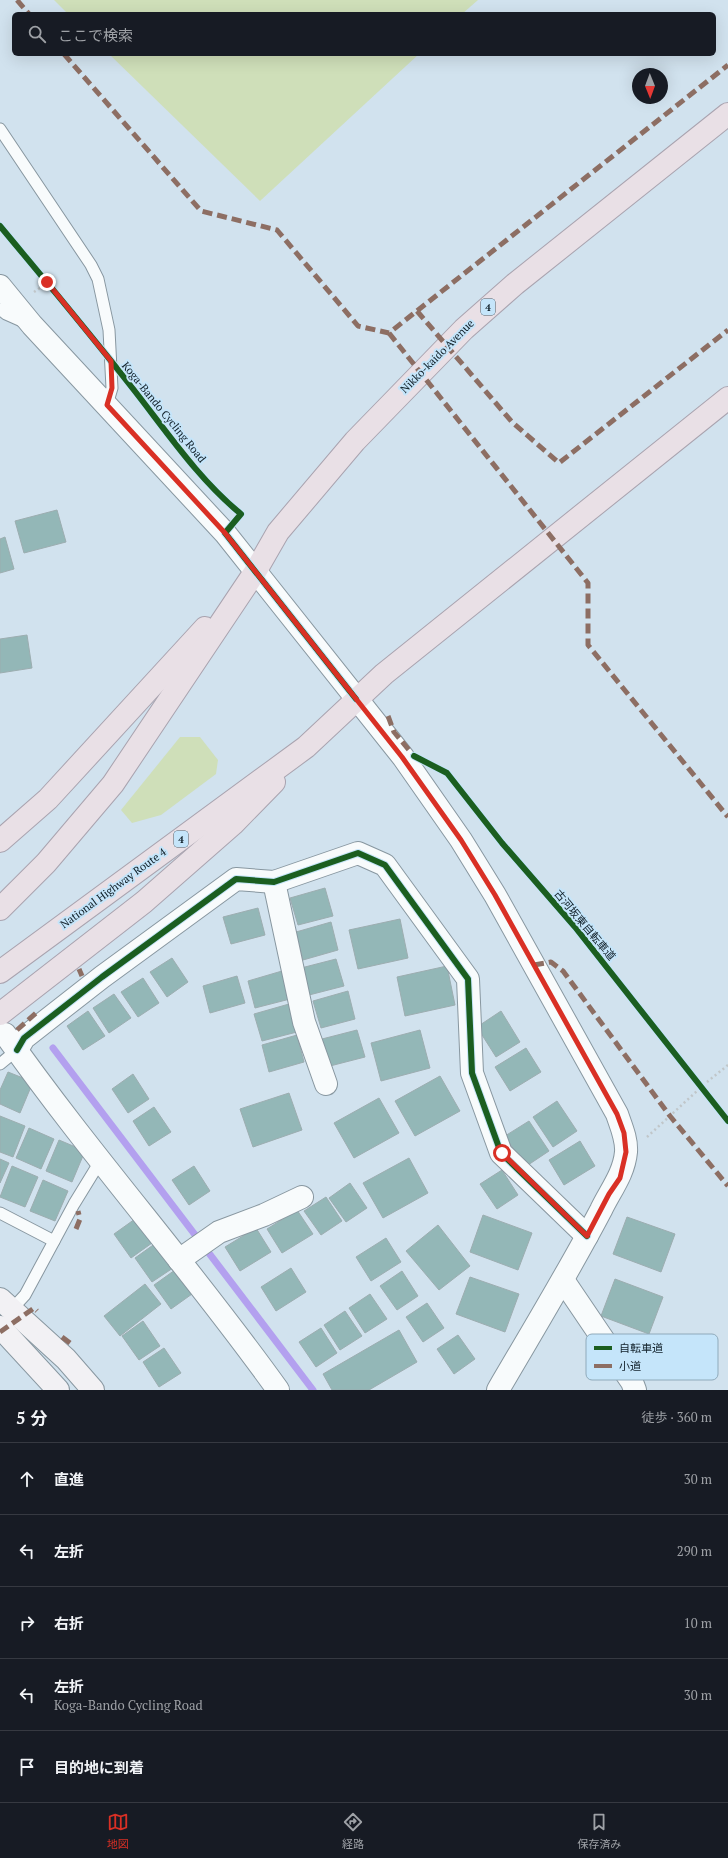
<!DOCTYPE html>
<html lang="ja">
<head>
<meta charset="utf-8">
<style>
	:root { --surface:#171b24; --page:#242831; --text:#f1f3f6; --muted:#9ea1a6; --line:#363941; --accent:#d93025 }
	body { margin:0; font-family:"PT Serif","Noto Sans JP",serif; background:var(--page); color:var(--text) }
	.compass { position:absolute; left:632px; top:68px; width:36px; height:36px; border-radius:50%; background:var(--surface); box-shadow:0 4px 16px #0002; rotate:179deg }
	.stop { position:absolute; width:12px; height:12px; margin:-9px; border:3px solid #d93025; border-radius:50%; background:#fff }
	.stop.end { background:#d93025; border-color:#fff; box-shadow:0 1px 4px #0008 }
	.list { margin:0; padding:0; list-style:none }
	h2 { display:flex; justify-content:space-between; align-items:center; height:52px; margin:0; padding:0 16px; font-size:17px }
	h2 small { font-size:13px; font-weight:400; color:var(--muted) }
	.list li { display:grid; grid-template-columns:26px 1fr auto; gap:12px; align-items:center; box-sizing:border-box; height:72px; padding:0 16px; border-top:1px solid var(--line) }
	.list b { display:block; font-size:15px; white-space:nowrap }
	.list p { margin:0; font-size:13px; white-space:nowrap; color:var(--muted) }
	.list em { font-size:13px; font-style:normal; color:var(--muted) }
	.icon { flex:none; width:22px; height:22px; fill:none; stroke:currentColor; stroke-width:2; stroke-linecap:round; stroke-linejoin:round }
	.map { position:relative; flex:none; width:728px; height:1390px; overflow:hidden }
	.search { position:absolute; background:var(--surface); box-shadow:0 4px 16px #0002; left:12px; right:12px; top:12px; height:44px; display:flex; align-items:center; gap:10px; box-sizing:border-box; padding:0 14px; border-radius:6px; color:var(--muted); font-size:15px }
	.sheet { height:412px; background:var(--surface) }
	nav { display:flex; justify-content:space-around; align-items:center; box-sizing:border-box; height:56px; border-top:1px solid var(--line); background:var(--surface); font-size:11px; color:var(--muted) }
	nav a { display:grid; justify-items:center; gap:2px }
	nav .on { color:var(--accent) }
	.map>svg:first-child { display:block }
	.green { fill:#cfdfb9 }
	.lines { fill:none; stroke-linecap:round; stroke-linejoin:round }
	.stream { stroke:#b3a0ef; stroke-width:7 }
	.building { fill:#93b7b7; stroke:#9cadb0 }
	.service-casing { stroke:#8897a0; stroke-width:13 }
	.minor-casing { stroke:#8897a0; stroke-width:24 }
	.tertiary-casing { stroke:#8897a0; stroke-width:24 }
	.secondary-casing { stroke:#8897a0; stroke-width:24 }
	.trunk-casing { stroke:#a9a3af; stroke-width:24 }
	.path { stroke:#c0c6c9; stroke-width:2.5; stroke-dasharray:2 3; stroke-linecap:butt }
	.service { stroke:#f8fbfc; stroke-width:11 }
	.minor { stroke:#f8fbfc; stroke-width:22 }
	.tertiary { stroke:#f8fbfc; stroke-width:22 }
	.secondary { stroke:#f2f1f4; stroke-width:22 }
	.trunk { stroke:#e9e0e6; stroke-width:22 }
	.quiet { stroke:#8d6e63; stroke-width:5; stroke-dasharray:10 5; stroke-linecap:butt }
	.cycleway-casing { stroke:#c5e5fa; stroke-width:8 }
	.cycleway { stroke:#1b5e20; stroke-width:6 }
	.route { stroke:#d93025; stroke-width:5 }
	.labels { text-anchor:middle; stroke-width:4; stroke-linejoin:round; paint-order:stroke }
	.shield { fill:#c5e5fa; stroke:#465a67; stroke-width:1 }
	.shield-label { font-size:10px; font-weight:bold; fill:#101f28 }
	.street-label { font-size:11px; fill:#101f28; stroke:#c5e5fa }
	.key { fill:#c5e5fa; stroke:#8faabb; stroke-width:1 }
	.key-label { font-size:11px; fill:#101f28 }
</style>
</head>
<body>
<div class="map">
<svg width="728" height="1390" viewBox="0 0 728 1390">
	<rect width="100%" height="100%" fill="#d1e2ee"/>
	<g class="green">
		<polygon points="54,0 478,0 462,14 68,14"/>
		<polygon points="109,54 419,54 260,201"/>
		<polygon points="180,737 200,737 218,760 216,774 161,815 132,823 121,810"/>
	</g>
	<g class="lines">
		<polyline class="stream" points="53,1048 313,1390"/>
	</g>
	<g class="building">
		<polygon points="57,510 66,542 24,553 15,521"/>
		<polygon points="5,537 14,569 0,573 0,539"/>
		<polygon points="27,635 32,668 0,673 0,639"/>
		<polygon points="325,888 333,916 298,925 290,898"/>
		<polygon points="258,908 265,935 231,944 223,917"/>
		<polygon points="400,919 408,958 358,969 349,930"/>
		<polygon points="331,922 338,950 303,960 296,932"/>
		<polygon points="172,958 188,982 167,997 150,972"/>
		<polygon points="336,959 344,986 309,995 301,968"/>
		<polygon points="447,966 455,1005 405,1016 397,977"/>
		<polygon points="282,971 290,999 255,1008 248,981"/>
		<polygon points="237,976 245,1003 210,1013 203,986"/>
		<polygon points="143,978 159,1003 138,1017 121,992"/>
		<polygon points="348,991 355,1019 321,1028 313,1001"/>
		<polygon points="114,994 131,1018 109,1033 93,1008"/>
		<polygon points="289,1004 297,1032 262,1041 254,1014"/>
		<polygon points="88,1011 105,1036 83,1050 67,1026"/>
		<polygon points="501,1011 520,1042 496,1057 477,1027"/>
		<polygon points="357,1030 365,1057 330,1066 322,1039"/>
		<polygon points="420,1030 430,1068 381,1081 371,1043"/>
		<polygon points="297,1035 304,1062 269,1072 262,1045"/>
		<polygon points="526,1048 541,1072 510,1091 495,1067"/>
		<polygon points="8,1072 33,1082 20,1113 0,1104 0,1090"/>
		<polygon points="133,1074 149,1099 128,1113 112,1089"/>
		<polygon points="440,1076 460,1111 415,1136 395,1101"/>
		<polygon points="289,1093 302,1130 253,1147 240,1109"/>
		<polygon points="379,1098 399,1133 354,1158 334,1123"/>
		<polygon points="557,1101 577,1131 553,1147 533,1117"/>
		<polygon points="154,1107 171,1132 149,1146 133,1121"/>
		<polygon points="0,1116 25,1126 13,1157 0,1152"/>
		<polygon points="529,1121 549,1151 525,1167 505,1136"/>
		<polygon points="29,1128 54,1139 41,1169 16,1158"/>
		<polygon points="59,1140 85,1151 72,1182 46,1171"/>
		<polygon points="580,1141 595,1166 564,1185 549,1160"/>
		<polygon points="409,1158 428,1193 383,1218 363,1183"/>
		<polygon points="0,1159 9,1163 0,1183"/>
		<polygon points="12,1166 38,1177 25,1207 0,1197"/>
		<polygon points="194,1166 210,1191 189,1205 172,1180"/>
		<polygon points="502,1170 518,1195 497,1209 480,1184"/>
		<polygon points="43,1180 68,1191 55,1221 30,1211"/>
		<polygon points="350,1183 367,1208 346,1222 329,1198"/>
		<polygon points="326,1197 342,1221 321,1235 304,1211"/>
		<polygon points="297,1210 313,1234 282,1253 267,1229"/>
		<polygon points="483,1215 532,1233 518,1270 470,1252"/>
		<polygon points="627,1217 675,1234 661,1272 613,1254"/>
		<polygon points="135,1219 152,1243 131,1258 114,1234"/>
		<polygon points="438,1225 470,1266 439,1290 406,1251"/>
		<polygon points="256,1228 271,1252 240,1271 225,1247"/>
		<polygon points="386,1238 401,1262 371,1281 356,1257"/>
		<polygon points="156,1243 173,1268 152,1282 135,1258"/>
		<polygon points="291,1268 306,1292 276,1311 261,1287"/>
		<polygon points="175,1270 192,1294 171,1309 154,1285"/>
		<polygon points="402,1271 418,1296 397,1310 380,1286"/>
		<polygon points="470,1277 519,1294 505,1332 456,1314"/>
		<polygon points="615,1279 663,1297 649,1334 601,1316"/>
		<polygon points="145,1284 161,1304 120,1336 104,1316"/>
		<polygon points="370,1294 387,1319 365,1333 349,1308"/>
		<polygon points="427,1303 444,1328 423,1342 406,1317"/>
		<polygon points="345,1311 362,1336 340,1350 324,1325"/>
		<polygon points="143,1321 160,1346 139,1360 122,1336"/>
		<polygon points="321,1328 337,1353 316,1367 299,1342"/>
		<polygon points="399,1330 417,1362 369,1390 332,1390 323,1374"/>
		<polygon points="458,1335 475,1359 454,1374 437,1349"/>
		<polygon points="164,1348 181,1373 159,1387 143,1362"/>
	</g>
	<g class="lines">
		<defs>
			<g id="service">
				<polyline points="0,129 91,265 98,279 109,330 112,388 107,405"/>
				<polyline points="0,309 6,314 24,322"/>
				<polyline points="0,1064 17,1050"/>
				<polyline points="0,1213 54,1241"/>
				<polyline points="12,1309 25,1295 74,1204 101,1160"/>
			</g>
			<g id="minor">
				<polyline points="274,882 304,1022 326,1084"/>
				<path d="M5 1034C91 1156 191 1268 278 1390"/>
				<polyline points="17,1050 24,1038 102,977 236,879 274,882 358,853 385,865 468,979 472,1073 501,1153 587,1236"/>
				<polyline points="179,1260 219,1232 264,1215 302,1197"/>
				<polyline points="563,1280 632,1382 635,1390"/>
			</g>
			<path id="tertiary" d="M0 286 32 325 225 533 403 757 461 840 495 895 617 1114C621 1126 627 1139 626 1152 624 1174 610 1191 601 1210 569 1271 533 1330 498 1390"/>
			<g id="secondary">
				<polyline points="0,1299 66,1359 93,1390"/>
				<polyline points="0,1327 58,1390"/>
			</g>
			<g id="trunk">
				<polyline points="0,841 48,799 205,628"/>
				<polyline points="0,909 46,863 113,784 255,572 278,532 355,441 464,329 515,284 728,114"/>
				<polyline points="0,972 306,747 384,674 728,398"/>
				<polyline points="0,1014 144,902 233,824 274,782"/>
			</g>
		</defs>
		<use href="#service" class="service-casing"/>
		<use href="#minor" class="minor-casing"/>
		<use href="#tertiary" class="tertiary-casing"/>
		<use href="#secondary" class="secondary-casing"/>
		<use href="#trunk" class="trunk-casing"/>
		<g class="path">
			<polyline points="34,292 47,283"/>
			<polyline points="707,1082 728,1065"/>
			<polyline points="647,1137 697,1091"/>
		</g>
		<use href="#service" class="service"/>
		<use href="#minor" class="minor"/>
		<use href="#tertiary" class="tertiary"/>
		<use href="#secondary" class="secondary"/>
		<use href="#trunk" class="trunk"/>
		<g class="quiet">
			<polyline points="17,0 29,14"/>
			<polyline points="64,54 201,211 277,230 358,326 389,333 728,65"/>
			<polyline points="417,311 512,422 559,463 728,330"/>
			<polyline points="389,333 588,583 588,645 728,817"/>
			<polyline points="388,716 394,732 414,756"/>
			<polyline points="534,965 551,962 563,971 670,1116 728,1186"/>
			<polyline points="79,969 82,976"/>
			<polyline points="17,1030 36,1013"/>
			<polyline points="76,1229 80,1219 78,1211"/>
			<polyline points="0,1332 34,1308 37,1311"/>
			<polyline points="62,1337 74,1346"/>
		</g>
		<defs>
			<g id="cycleway">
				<path d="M0 226C44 279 88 331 130 385 165 429 197 478 241 514L225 533 356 699"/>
				<polyline points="414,756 447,773 502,843 575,927 728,1121"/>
				<polyline points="17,1050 24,1038 102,977 236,879 274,882 358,853 385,865 468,979 472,1073 501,1153 587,1236"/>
			</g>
		</defs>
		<use href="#cycleway" class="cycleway-casing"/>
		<use href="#cycleway" class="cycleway"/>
	</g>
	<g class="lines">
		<polyline class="route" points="47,282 111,361 112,388 107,405 225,533 402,757 461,840 495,895 617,1114 624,1133 626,1152 620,1178 609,1194 587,1236 502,1153"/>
	</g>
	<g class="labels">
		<g class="shield">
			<rect x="481" y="299" width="14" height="16" rx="3"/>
			<rect x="174" y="831" width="14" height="16" rx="3"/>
		</g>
		<g class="shield-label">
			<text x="488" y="311">4</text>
			<text x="181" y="843">4</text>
		</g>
		<g class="street-label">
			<text transform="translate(437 356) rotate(-45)" y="4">Nikko-kaido Avenue</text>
			<text transform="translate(164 412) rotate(51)" y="4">Koga-Bando Cycling Road</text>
			<text transform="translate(113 888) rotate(-36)" y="4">National Highway Route 4</text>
			<text transform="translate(585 925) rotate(50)" y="4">古河坂東自転車道</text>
		</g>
	</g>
	<rect x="586" y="1334" width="132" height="46" rx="6" class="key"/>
	<rect x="594" y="1346" width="18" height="4" fill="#1b5e20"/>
	<rect x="594" y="1364" width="18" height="4" fill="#8d6e63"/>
	<g class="key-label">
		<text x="619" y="1352">自転車道</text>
		<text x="619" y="1370">小道</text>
	</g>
</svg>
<svg class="compass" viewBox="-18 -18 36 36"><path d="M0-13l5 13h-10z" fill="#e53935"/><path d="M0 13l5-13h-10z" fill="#9ea1a6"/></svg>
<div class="stop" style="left:502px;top:1153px"></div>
<div class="stop end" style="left:47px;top:282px"></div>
<div class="search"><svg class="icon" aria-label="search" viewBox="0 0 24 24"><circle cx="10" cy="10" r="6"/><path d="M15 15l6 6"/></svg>ここで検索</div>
</div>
<section class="sheet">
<h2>5 分<small>徒歩 · 360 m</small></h2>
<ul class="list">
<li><svg class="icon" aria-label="ahead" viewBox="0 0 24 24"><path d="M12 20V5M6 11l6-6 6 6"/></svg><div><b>直進</b></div><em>30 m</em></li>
<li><svg class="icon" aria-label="left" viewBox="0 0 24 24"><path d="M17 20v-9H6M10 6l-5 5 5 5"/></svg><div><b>左折</b></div><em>290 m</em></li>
<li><svg class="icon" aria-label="right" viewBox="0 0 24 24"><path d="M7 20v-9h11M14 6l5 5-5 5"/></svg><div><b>右折</b></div><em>10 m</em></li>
<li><svg class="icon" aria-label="left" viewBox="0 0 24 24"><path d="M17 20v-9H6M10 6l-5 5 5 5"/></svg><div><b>左折</b><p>Koga-Bando Cycling Road</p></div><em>30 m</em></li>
<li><svg class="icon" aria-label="arrive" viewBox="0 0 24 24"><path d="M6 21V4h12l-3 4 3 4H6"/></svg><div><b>目的地に到着</b></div></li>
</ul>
</section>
<nav>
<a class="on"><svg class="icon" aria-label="map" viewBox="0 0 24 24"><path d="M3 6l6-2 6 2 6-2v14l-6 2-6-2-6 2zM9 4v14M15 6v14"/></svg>地図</a>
<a><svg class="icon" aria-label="directions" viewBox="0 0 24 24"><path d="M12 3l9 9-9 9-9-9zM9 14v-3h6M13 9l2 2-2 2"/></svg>経路</a>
<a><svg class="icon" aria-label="saved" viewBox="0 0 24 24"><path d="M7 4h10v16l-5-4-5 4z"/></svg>保存済み</a>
</nav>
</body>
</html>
